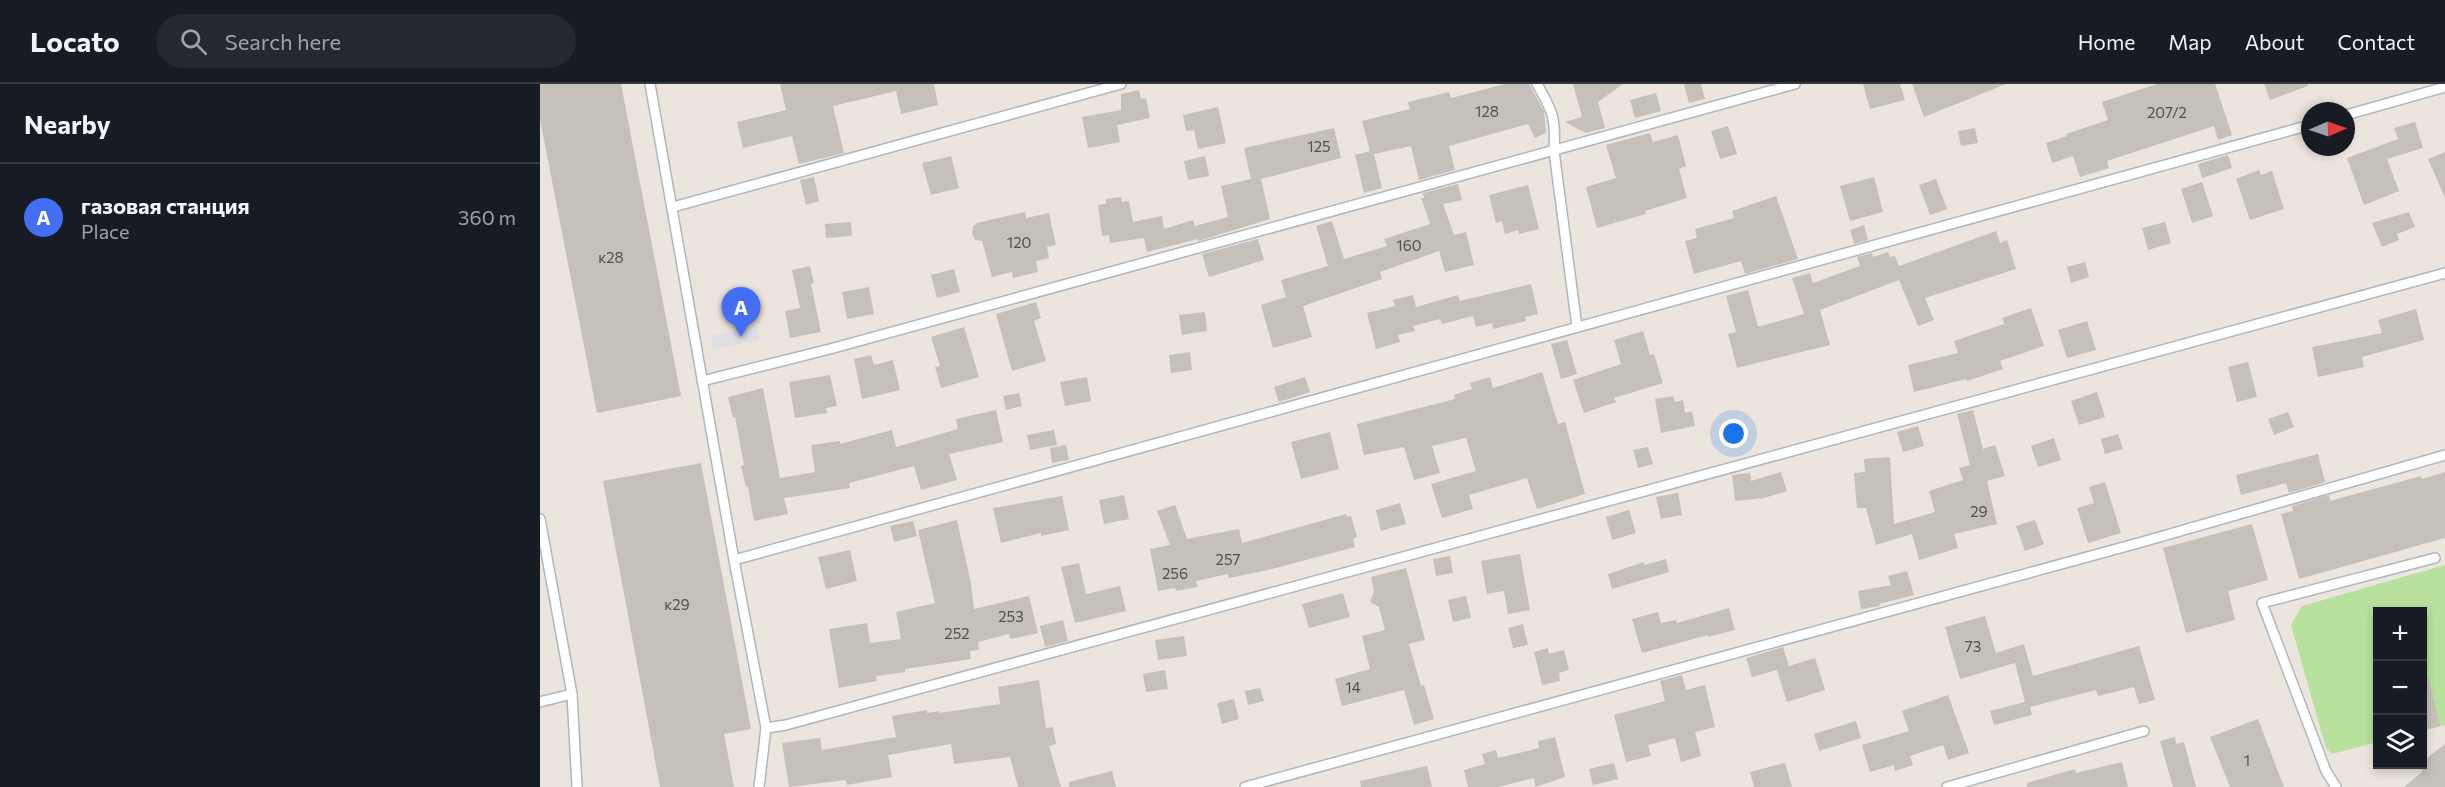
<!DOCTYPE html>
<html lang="en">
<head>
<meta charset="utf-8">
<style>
	:root { --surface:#171b24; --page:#242831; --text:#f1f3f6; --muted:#9ea1a6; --line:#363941; --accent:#436df4 }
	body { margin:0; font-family:Commissioner,sans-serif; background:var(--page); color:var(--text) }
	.controls { position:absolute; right:18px; bottom:18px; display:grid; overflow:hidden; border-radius:0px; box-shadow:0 3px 9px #0003 }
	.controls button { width:54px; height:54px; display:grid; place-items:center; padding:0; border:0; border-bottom:2px solid var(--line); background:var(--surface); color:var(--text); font:30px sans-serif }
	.compass { position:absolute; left:1761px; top:18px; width:54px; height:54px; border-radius:50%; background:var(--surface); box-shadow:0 3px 9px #0003; rotate:88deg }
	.you { position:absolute; left:1194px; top:350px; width:21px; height:21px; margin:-15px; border:4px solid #fff; border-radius:50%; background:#1a73e8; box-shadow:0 0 0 9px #1a73e833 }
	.badge { display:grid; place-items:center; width:39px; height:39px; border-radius:50%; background:var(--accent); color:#fff; font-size:20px; font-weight:700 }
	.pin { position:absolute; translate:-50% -50px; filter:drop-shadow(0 2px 3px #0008) }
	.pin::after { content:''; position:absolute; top:32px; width:21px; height:18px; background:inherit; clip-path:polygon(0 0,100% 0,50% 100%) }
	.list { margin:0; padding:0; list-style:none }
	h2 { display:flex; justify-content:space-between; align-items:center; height:78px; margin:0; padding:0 24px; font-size:26px }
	h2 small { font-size:20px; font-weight:400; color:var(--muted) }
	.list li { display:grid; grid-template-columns:39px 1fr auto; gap:18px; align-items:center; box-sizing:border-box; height:108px; padding:0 24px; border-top:2px solid var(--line) }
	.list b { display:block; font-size:22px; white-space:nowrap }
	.list p { margin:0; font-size:20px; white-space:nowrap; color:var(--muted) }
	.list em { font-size:20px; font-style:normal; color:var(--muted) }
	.icon { flex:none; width:33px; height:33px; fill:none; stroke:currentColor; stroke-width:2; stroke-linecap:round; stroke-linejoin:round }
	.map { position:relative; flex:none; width:1905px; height:703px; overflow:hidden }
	header { display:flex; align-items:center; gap:36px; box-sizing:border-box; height:84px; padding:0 30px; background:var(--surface); border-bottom:2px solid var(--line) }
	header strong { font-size:28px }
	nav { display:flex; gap:33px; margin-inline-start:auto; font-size:21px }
	.search { width:420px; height:54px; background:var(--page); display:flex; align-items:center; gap:15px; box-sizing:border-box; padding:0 21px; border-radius:33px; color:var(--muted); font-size:22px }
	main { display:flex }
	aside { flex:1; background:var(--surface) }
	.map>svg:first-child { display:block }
	.industrial { fill:#dfdee5 }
	.green { fill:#b7e19c }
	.building { fill:#c5c0b9 }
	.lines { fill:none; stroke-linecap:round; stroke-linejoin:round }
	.service-casing { stroke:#b1b5be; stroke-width:12 }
	.service { stroke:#fff; stroke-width:9 }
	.labels { text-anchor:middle; stroke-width:4.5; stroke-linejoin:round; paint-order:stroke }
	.number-label { font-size:15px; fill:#52504e }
</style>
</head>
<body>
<header>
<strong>Locato</strong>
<div class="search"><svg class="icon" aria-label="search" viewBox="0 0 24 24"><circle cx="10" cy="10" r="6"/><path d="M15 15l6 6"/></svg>Search here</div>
<nav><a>Home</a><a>Map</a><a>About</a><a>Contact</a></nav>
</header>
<main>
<aside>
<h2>Nearby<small></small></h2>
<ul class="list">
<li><span class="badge">A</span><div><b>газовая станция</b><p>Place</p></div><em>360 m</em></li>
</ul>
</aside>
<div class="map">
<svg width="1905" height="703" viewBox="0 0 1905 703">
	<rect width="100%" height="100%" fill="#ece5de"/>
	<polygon class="industrial" points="216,241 219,256 173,265 171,252"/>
	<polygon class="green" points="1905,481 1905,641 1883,647 1882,528 1838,528 1837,658 1792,670 1786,664 1751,541 1762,522"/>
	<g class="building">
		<polygon points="0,0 81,0 141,312 57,329 0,35"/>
		<polygon points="240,0 394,0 398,21 361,30 356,7 293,22 304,69 259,80 252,52 203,64 197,38 246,26"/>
		<polygon points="965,0 989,0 1004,27 1006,49 995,54 988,40 909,62 915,86 879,96 871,62 834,70 842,104 824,109 815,71 830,67 822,37 870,25 868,18 909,8 911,14"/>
		<polygon points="1033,0 1083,0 1058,18 1065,44 1046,49 1025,38 1042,33"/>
		<polygon points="1144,0 1161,0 1165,15 1149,19"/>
		<polygon points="1323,0 1360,0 1365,16 1330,25"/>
		<polygon points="1372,0 1466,0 1384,33"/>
		<polygon points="1617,0 1675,0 1692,51 1678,56 1674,42 1567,77 1569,84 1540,93 1533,72 1512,79 1506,59 1527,52 1526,50 1568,36 1562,18"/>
		<polygon points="1724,0 1768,0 1768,2 1730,16"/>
		<polygon points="599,6 601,15 606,14 610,34 577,41 580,58 548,64 542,33 581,26 581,10"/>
		<polygon points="1116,9 1121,27 1095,34 1090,16"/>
		<polygon points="678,23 686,59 658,65 654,46 646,47 643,31"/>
		<polygon points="1875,38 1883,64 1847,75 1859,107 1824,121 1807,74 1858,55 1854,44"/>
		<polygon points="1188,42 1197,70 1180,75 1171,47"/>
		<polygon points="794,44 801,74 721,95 730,135 658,157 658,155 607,168 604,154 570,159 569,151 562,152 558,121 566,120 566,115 581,113 582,118 589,117 593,138 622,132 624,145 653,136 655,142 688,133 681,102 711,95 704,64"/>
		<polygon points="1435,44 1438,59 1421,62 1418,47"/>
		<polygon points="1110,49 1113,58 1138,51 1146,82 1139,85 1147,114 1105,127 1106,130 1057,144 1046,103 1076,94 1066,61"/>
		<polygon points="1905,68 1905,114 1888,75"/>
		<polygon points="1688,71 1692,84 1662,94 1658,80"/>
		<polygon points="411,72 419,104 391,111 382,79"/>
		<polygon points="665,72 669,92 648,96 644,77"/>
		<polygon points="1719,86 1721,91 1732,87 1744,125 1710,136 1696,95"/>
		<polygon points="274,93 279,117 266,121 260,96"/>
		<polygon points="1334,93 1343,128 1310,137 1300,102"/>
		<polygon points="1396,95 1407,125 1390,131 1379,101"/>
		<polygon points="1662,98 1673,132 1652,139 1641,105"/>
		<polygon points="918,100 922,116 903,120 914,151 926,148 934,181 905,188 899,167 840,188 842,195 763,222 772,253 733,264 721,221 746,213 741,196 788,182 776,142 792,137 804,175 847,162 844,155 890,140 881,114 884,114 883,109"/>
		<polygon points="988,101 999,145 979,150 978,146 965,150 962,137 956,139 949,111"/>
		<polygon points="1236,112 1258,175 1205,190 1201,177 1154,190 1145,157 1157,154 1155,145 1194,134 1192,127"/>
		<polygon points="485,128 486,134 509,129 516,161 507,163 509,174 496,177 498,188 473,194 472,188 452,193 442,157 435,156 432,150 433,143 437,139"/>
		<polygon points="1869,128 1875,143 1857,150 1859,156 1842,163 1832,139"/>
		<polygon points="311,138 312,152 286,154 285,140"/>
		<polygon points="1625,138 1631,159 1608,166 1602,144"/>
		<polygon points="1324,141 1328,156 1314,160 1310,146"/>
		<polygon points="1456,147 1460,159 1467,156 1476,185 1385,214 1394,236 1378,242 1359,196 1280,226 1290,261 1197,284 1188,250 1196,248 1186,212 1208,206 1218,242 1221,242 1264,230 1252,194 1270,189 1273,199 1320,182 1317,173 1332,169 1333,173 1348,168 1350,173 1355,172 1359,182"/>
		<polygon points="718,155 724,176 669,193 662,170"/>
		<polygon points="1545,178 1549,193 1531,199 1527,183"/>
		<polygon points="270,182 274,199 271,200 281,248 250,254 245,227 260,224 252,186"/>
		<polygon points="414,185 420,208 397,214 391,191"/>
		<polygon points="991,200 998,230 985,233 986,237 953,245 952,239 936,243 933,232 902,240 900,235 873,242 875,247 858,251 860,258 836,265 827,229 855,222 853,216 873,211 876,223 918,211 920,217"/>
		<polygon points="329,203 334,230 307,235 302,208"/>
		<polygon points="496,218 501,234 494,237 506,277 472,287 456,230"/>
		<polygon points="1491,224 1504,262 1460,277 1463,285 1427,297 1426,295 1374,308 1368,281 1418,269 1414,257 1464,240 1462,234"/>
		<polygon points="1876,225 1884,256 1822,273 1824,283 1778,293 1772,263 1842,249 1838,236"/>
		<polygon points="665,228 667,247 642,251 639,231"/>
		<polygon points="1547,237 1556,266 1527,274 1518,246"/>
		<polygon points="424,243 439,293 401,304 395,283 400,282 391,253"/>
		<polygon points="1103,247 1110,271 1114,270 1123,299 1074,314 1076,318 1044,329 1033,296 1081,280 1074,256"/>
		<polygon points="1027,256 1037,290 1021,295 1011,260"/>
		<polygon points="650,268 652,286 631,289 629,271"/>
		<polygon points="331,271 334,281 353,276 360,306 322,315 314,275"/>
		<polygon points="1708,278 1717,313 1697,318 1688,283"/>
		<polygon points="1002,288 1018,340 1025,338 1045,410 997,425 987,394 929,411 933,425 902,434 891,400 936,387 926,354 892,362 900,389 874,396 864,363 824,371 817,340 915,315 914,311 932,305 930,299 950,293 953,304"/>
		<polygon points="290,291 297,322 286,324 287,329 255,334 249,298"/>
		<polygon points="547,293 551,317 525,322 520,298"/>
		<polygon points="765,293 770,308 739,318 734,303"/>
		<polygon points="223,304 240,394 275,388 271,361 300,357 300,360 352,346 356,363 418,345 416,335 456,326 463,358 409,370 417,396 381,406 374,382 309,399 310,404 244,414 248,430 214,437 208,403 206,403 201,382 204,381 195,333 193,334 188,313"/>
		<polygon points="1557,308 1565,333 1539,341 1531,317"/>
		<polygon points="479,309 482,322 466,326 463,312"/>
		<polygon points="1133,312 1135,318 1143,316 1145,329 1152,327 1155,342 1121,349 1115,315"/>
		<polygon points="1433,326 1443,365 1455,361 1465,392 1447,397 1457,440 1414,450 1418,464 1379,476 1372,450 1336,461 1326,424 1317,424 1314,389 1325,388 1324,375 1350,373 1354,440 1395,428 1389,407 1423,396 1419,384 1430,381 1417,330"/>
		<polygon points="1748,328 1754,343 1734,351 1728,335"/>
		<polygon points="1378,342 1384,362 1363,368 1357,348"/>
		<polygon points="514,346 517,361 490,366 487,351"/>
		<polygon points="790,348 799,385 761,395 751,358"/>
		<polygon points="1578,350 1583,365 1565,370 1561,355"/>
		<polygon points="1514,354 1521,376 1498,383 1491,362"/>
		<polygon points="526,361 529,376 512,379 510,364"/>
		<polygon points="1108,363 1113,380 1098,384 1093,366"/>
		<polygon points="1778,370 1785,398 1749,409 1746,399 1701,411 1696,391"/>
		<polygon points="161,379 211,645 184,650 194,703 120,703 63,397"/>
		<polygon points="1241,388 1247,407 1224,414 1195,417 1192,391 1210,389 1211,397"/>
		<polygon points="1905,388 1905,454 1759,495 1741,430 1753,427 1752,422 1789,411 1790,417 1881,392 1882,395"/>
		<polygon points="1565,398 1581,449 1548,459 1537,424 1554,419 1549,403"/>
		<polygon points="1138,409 1142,431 1121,435 1116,413"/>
		<polygon points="584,411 589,435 564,440 559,416"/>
		<polygon points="522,412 529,446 501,452 501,449 461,459 453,424"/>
		<polygon points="860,419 866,440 841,447 836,426"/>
		<polygon points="635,421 647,455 699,445 702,459 806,430 807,433 811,432 817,453 813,455 815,463 728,486 689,494 688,490 656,497 658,503 636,507 635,504 618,507 610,465 630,461 617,427"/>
		<polygon points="1089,426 1096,449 1072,456 1066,433"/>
		<polygon points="417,436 431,500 434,525 489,512 498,549 470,555 469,550 438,558 439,566 430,567 431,575 365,585 365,588 336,592 337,597 299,604 289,545 327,539 330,559 361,555 356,528 395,519 378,446"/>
		<polygon points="1495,436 1504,460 1485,467 1476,442"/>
		<polygon points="373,437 377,452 354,458 350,442"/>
		<polygon points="1712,440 1728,496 1688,507 1695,536 1646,549 1623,464"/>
		<polygon points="310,466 317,497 286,505 278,473"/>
		<polygon points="980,470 990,526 968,530 964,507 947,510 941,477"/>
		<polygon points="910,472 913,489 896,492 893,475"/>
		<polygon points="1126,475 1129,488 1072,505 1068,490 1104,478 1104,481"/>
		<polygon points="539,479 546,510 580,502 586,527 535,539 521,483"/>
		<polygon points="866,484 885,556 869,560 881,602 884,601 894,635 874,641 864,606 802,622 795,595 830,585 822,552 845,546 839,523 830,518 834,507 831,493"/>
		<polygon points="1367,487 1374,511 1339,520 1340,522 1321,525 1318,507 1351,501 1348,492"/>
		<polygon points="803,509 810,533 769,544 762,520"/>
		<polygon points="926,512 931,534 913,538 908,516"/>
		<polygon points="1189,524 1195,546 1168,553 1168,551 1102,569 1092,535 1118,528 1121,539 1136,536 1137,539"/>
		<polygon points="1445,532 1456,569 1484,560 1493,592 1599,562 1615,616 1599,620 1594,603 1558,612 1556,606 1490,623 1492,631 1454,641 1450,627 1485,618 1475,579 1420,595 1405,543"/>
		<polygon points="523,536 528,557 505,563 500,542"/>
		<polygon points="983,540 988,561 973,564 968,544"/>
		<polygon points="644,552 647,572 618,576 615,556"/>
		<polygon points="1243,563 1249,582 1275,574 1285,606 1247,618 1237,586 1212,593 1206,574"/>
		<polygon points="1008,564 1009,570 1024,566 1029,586 1019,589 1020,597 1002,601 994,568"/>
		<polygon points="625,586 628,605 606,608 603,590"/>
		<polygon points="1142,591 1146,606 1165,601 1175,643 1155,648 1161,672 1141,678 1135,654 1108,661 1111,672 1086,678 1074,631 1125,617 1120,597"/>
		<polygon points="1882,593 1888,593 1900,642 1882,646"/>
		<polygon points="499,596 506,644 513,643 516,660 509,662 521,703 478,703 470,673 414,680 411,660 348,671 352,693 307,701 306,696 249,703 242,659 280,654 282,666 356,653 352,632 387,626 387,629 399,627 399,629 460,620 458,603"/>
		<polygon points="720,604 724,617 708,621 705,607"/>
		<polygon points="1408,611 1429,669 1408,676 1403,661 1370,672 1373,681 1355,687 1354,681 1330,688 1322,661 1369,647 1362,627"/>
		<polygon points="694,615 699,635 682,640 677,619"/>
		<polygon points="1718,635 1744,703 1690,703 1670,653"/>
		<polygon points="1316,637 1321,654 1279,667 1274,650"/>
		<polygon points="1015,653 1025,693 995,703 994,694 958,703 928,703 924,686 945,680 942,670 956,666 958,674 999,664 998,657"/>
		<polygon points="1635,653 1636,660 1644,658 1656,703 1633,703 1620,657"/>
		<polygon points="1905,660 1905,703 1864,703 1882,688 1882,678"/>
		<polygon points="1582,678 1588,703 1487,703 1487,699 1535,685 1536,689"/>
		<polygon points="1074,679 1078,695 1053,701 1049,685"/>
		<polygon points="1245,679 1252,703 1214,703 1210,688"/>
		<polygon points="887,682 892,703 821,703 820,697"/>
		<polygon points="572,687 576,703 529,703 529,698"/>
	</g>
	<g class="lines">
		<defs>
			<g id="service">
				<polyline points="110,0 194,476 226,644 219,703"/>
				<path d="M997 0C1013 28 1016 34 1014 67L1037 243"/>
				<polyline points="1806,31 1905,3"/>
				<polyline points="133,123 581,0"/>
				<polyline points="162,297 290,265 1255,0"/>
				<polyline points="0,435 32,610 0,618"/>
				<polyline points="194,476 1770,41"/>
				<polyline points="32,610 37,703"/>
				<polyline points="226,644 246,641 1905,189"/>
				<polyline points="705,703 1602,458 1905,371"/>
				<polyline points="1407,703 1604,647"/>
				<polyline points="1796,703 1786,687 1722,519 1895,474"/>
			</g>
		</defs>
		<use href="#service" class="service-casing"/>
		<use href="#service" class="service"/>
	</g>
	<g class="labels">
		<g class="number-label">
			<text x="947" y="33">128</text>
			<text x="1627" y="34">207/2</text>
			<text x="779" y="68">125</text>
			<text x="479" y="164">120</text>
			<text x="869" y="167">160</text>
			<text x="71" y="179">к28</text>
			<text x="1439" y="433">29</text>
			<text x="688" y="481">257</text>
			<text x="635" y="495">256</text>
			<text x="137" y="526">к29</text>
			<text x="471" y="538">253</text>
			<text x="417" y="555">252</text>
			<text x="1433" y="568">73</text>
			<text x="813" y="609">14</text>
			<text x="1707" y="682">1</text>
		</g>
	</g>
</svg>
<div class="controls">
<button>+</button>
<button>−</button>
<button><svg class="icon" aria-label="layers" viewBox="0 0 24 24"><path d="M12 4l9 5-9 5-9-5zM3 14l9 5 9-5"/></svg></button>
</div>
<svg class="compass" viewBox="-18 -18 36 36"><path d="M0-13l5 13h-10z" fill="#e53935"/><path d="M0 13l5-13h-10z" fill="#9ea1a6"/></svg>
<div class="you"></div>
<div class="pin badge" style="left:201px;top:253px">A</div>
</div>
</main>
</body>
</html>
